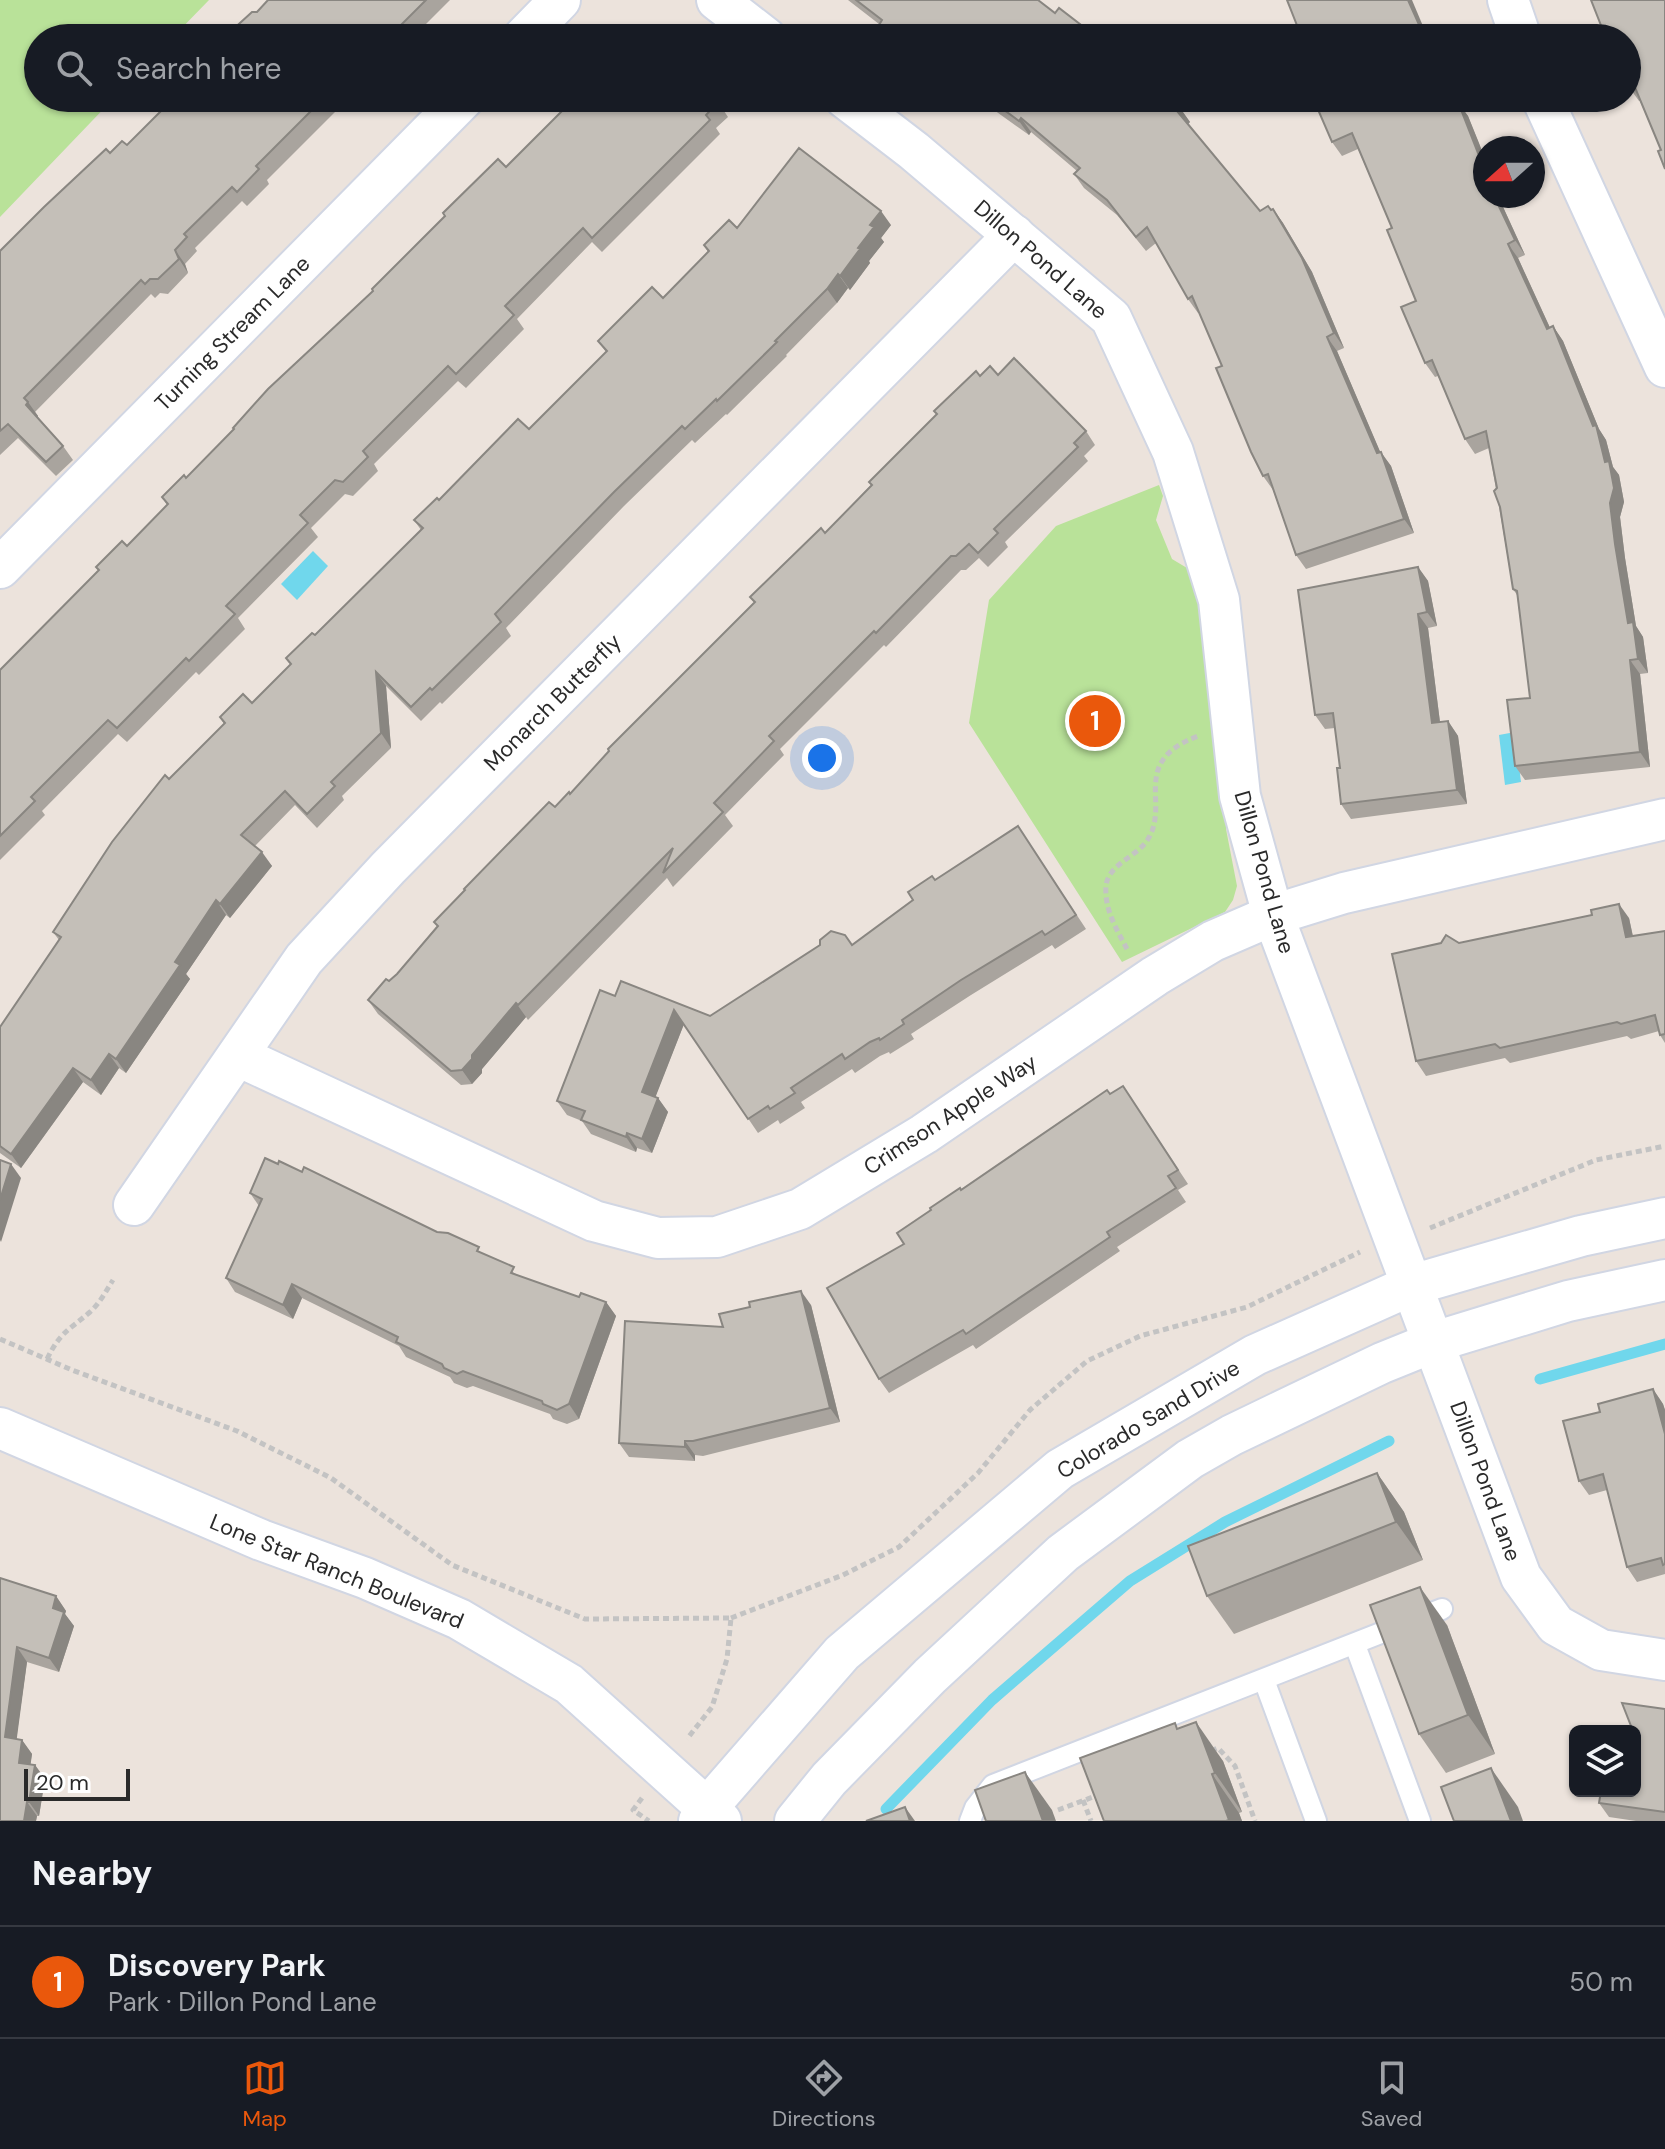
<!DOCTYPE html>
<html lang="en">
<head>
<meta charset="utf-8">
<style>
	:root { --surface:#171b24; --page:#242831; --text:#f1f3f6; --muted:#9ea1a6; --line:#363941; --accent:#ea580c }
	body { margin:0; font-family:"DM Sans",sans-serif; background:var(--page); color:var(--text) }
	.controls { position:absolute; right:24px; bottom:24px; display:grid; overflow:hidden; border-radius:12px; box-shadow:0 2px 6px #0004 }
	.controls button { width:72px; height:72px; display:grid; place-items:center; padding:0; border:0; border-bottom:2px solid var(--line); background:var(--surface); color:var(--text); font:40px sans-serif }
	.compass { position:absolute; left:1473px; top:136px; width:72px; height:72px; border-radius:50%; background:var(--surface); box-shadow:0 2px 6px #0004; rotate:249deg }
	.scale { position:absolute; left:24px; bottom:20px; width:106px; box-sizing:border-box; padding-left:8px; border:4px solid #2a2a2a; border-top:0; font-size:22px; line-height:28px; white-space:nowrap; color:#2a2a2a; -webkit-text-stroke:6px #fff; paint-order:stroke }
	.you { position:absolute; left:822px; top:758px; width:28px; height:28px; margin:-20px; border:6px solid #fff; border-radius:50%; background:#1a73e8; box-shadow:0 0 0 12px #1a73e833 }
	.badge { display:grid; place-items:center; width:52px; height:52px; border-radius:50%; background:var(--accent); color:#fff; font-size:26px; font-weight:700 }
	.pin { position:absolute; translate:-50% -50%; border:4px solid #fff; box-shadow:0 2px 8px #0006 }
	.list { margin:0; padding:0; list-style:none }
	h2 { display:flex; justify-content:space-between; align-items:center; height:104px; margin:0; padding:0 32px; font-size:34px }
	h2 small { font-size:26px; font-weight:400; color:var(--muted) }
	.list li { display:grid; grid-template-columns:52px 1fr auto; gap:24px; align-items:center; box-sizing:border-box; height:112px; padding:0 32px; border-top:2px solid var(--line) }
	.list b { display:block; font-size:30px; white-space:nowrap }
	.list p { margin:0; font-size:26px; white-space:nowrap; color:var(--muted) }
	.list em { font-size:26px; font-style:normal; color:var(--muted) }
	.icon { flex:none; width:44px; height:44px; fill:none; stroke:currentColor; stroke-width:2; stroke-linecap:round; stroke-linejoin:round }
	.map { position:relative; flex:none; width:1665px; height:1821px; overflow:hidden }
	.search { position:absolute; background:var(--surface); box-shadow:0 2px 6px #0004; left:24px; right:24px; top:24px; height:88px; display:flex; align-items:center; gap:20px; box-sizing:border-box; padding:0 28px; border-radius:44px; color:var(--muted); font-size:30px }
	.sheet { height:216px; background:var(--surface) }
	nav { display:flex; justify-content:space-around; align-items:center; box-sizing:border-box; height:112px; border-top:2px solid var(--line); background:var(--surface); font-size:22px; color:var(--muted) }
	nav a { display:grid; justify-items:center; gap:4px }
	nav .on { color:var(--accent) }
	.map>svg:first-child { display:block }
	.green { fill:#b9e299 }
	.water { fill:#70d7ec }
	.lines { fill:none; stroke-linecap:round; stroke-linejoin:round }
	.stream { stroke:#70d7ec; stroke-width:11 }
	.service-casing { stroke:#d1d6e3; stroke-width:24 }
	.minor-casing { stroke:#d1d6e3; stroke-width:44 }
	.path { stroke:#c3c3c3; stroke-width:5; stroke-dasharray:6 4; stroke-linecap:butt }
	.service { stroke:#fff; stroke-width:20 }
	.minor { stroke:#fff; stroke-width:40 }
	.wall { fill:#a9a49e }
	.shaded-wall { fill:#898681 }
	.building { fill:#c4bfb8; stroke:#898681; stroke-width:2 }
	.labels { text-anchor:middle; stroke-width:6; stroke-linejoin:round; paint-order:stroke }
	.street-label { font-size:22px; fill:#2a2a2a; stroke:#fff }
</style>
</head>
<body>
<div class="map">
<svg width="1665" height="1821" viewBox="0 0 1665 1821">
	<rect width="100%" height="100%" fill="#ece3dc"/>
	<g class="green">
		<polygon points="0,0 209,0 172,38 38,38 38,98 114,98 0,217"/>
		<polygon points="1159,485 1163,496 1156,520 1172,559 1192,571 1203,604 1226,788 1226,829 1237,886 1233,900 1225,912 1122,962 969,723 989,600 1056,526"/>
	</g>
	<g class="water">
		<polygon points="313,551 328,566 297,600 281,584"/>
		<polygon points="1515,732 1521,782 1505,785 1499,735"/>
	</g>
	<g class="lines">
		<g class="stream">
			<polyline points="1540,1379 1665,1344"/>
			<polyline points="886,1809 992,1700 1130,1581 1225,1522 1389,1441"/>
		</g>
		<defs>
			<g id="service">
				<polyline points="1355,1645 1420,1821"/>
				<polyline points="1264,1680 1316,1821"/>
				<polyline points="970,1821 975,1808 993,1785 1442,1609"/>
			</g>
			<g id="minor">
				<polyline points="717,0 766,38"/>
				<polyline points="1508,0 1521,38"/>
				<polyline points="523,38 560,0"/>
				<polyline points="845,98 914,151 1111,318 1173,452 1219,600 1240,796 1273,915 1521,1577 1556,1625 1601,1650 1665,1660"/>
				<polyline points="1542,98 1665,367"/>
				<polyline points="0,568 464,98"/>
				<polyline points="238,1056 594,1221 658,1238 717,1237 800,1209 924,1134 1155,976 1213,941 1273,915 1344,893 1665,819"/>
				<polyline points="134,1205 304,959 388,868 1014,235"/>
				<polyline points="0,1428 261,1540 365,1578 459,1619 569,1684 721,1821"/>
				<polyline points="699,1821 707,1808 842,1653 1060,1469 1255,1355 1412,1285 1581,1236 1665,1218"/>
				<polyline points="795,1821 829,1779 930,1676 1063,1553 1190,1459 1232,1435 1382,1363 1434,1342 1568,1301 1665,1280"/>
			</g>
		</defs>
		<use href="#service" class="service-casing"/>
		<use href="#minor" class="minor-casing"/>
		<g class="path">
			<path d="M1127 949C1117 930 1104 909 1106 886 1108 865 1135 857 1146 842 1173 805 1127 763 1198 736"/>
			<polyline points="1430,1228 1596,1160 1665,1146"/>
			<polyline points="0,1339 72,1370 237,1431 331,1478 452,1565 585,1619 731,1618 727,1659 712,1707 687,1739"/>
			<path d="M47 1359C61 1331 68 1331 90 1312 100 1303 106 1291 113 1280"/>
			<polyline points="731,1618 843,1575 899,1547 978,1473 1030,1410 1087,1361 1140,1336 1247,1307 1360,1252"/>
			<polyline points="1211,1751 1218,1748 1235,1766 1255,1821"/>
			<polyline points="642,1798 633,1810 649,1821"/>
			<polyline points="1083,1800 1091,1821"/>
			<polyline points="1058,1810 1101,1794"/>
		</g>
		<use href="#service" class="service"/>
		<use href="#minor" class="minor"/>
	</g>
	<g class="wall">
		<polygon points="268,0 450,0 412,38 211,38 229,33 257,12"/>
		<polygon points="848,0 1038,0 1055,13 1098,38 888,38 879,24"/>
		<polygon points="1665,0 1661,150 1640,101 1639,101 1629,87"/>
		<polygon points="174,98 344,98 346,101 267,180 269,184 247,206 242,201 195,248 197,251 185,264 188,273 168,294 160,293 155,298 151,294 35,412 38,416 38,417 63,446 73,460 56,476 18,438 0,455 0,251 110,153 127,145"/>
		<polygon points="973,98 1169,98 1180,108 1190,122 1188,124 1260,211 1273,209 1283,223 1312,272 1344,348 1337,351 1380,452 1391,466 1414,533 1306,569 1296,555 1273,490 1263,476 1222,366 1199,312 1198,313 1188,299 1156,243 1146,251 1117,215 1084,188 1074,174 1077,171 1031,132 1029,135 987,105 985,108"/>
		<polygon points="1313,98 1454,98 1456,103 1468,116 1485,159 1485,196 1498,196 1525,255 1518,258 1550,328 1553,326 1563,341 1599,429 1606,440 1613,467 1619,475 1624,502 1620,517 1625,558 1636,626 1643,637 1648,673 1640,674 1650,767 1525,780 1515,766 1530,698 1517,595 1513,589 1489,448 1475,454 1465,439 1438,376 1435,377 1425,363 1416,301 1392,228 1358,149 1342,156 1332,142"/>
		<polygon points="718,102 728,117 716,128 720,134 602,252 592,242 517,319 524,329 466,388 458,381 374,464 378,471 353,496 345,494 311,528 318,537 238,618 245,629 199,675 196,672 127,742 118,734 42,811 45,815 0,860 0,670 98,571 96,567 127,546 167,505 162,497 186,478 506,167"/>
		<polygon points="891,225 881,238 884,242 869,261 870,263 850,290 848,288 837,303 786,355 787,356 727,415 726,414 695,443 692,440 624,506 506,628 511,636 442,704 440,702 421,721 386,686 391,748 342,796 344,800 317,828 295,805 255,846 272,866 230,918 226,915 186,974 190,979 126,1073 119,1068 101,1095 83,1082 21,1168 0,1153 0,1027 59,940 53,932 169,779 224,724 220,717 252,703 291,665 286,658 315,635 421,530 414,520 529,429 606,352 598,341 663,298 708,252 704,245 737,228"/>
		<polygon points="998,375 1086,431 1095,445 1084,456 1088,461 1005,542 1008,547 988,567 979,558 966,570 961,570 886,647 884,645 780,749 784,755 725,815 733,826 673,887 667,878 528,1020 526,1017 482,1069 482,1073 472,1084 461,1085 378,1014 368,1000 397,974 437,926 434,922 570,794 754,603 750,597 825,533 871,485 869,482 980,376"/>
		<polygon points="1418,567 1428,581 1437,626 1428,628 1440,722 1448,721 1458,736 1467,804 1351,819 1341,804 1340,768 1335,728 1325,729 1315,715"/>
		<polygon points="1018,826 1086,929 1055,949 1052,945 971,995 911,1034 914,1039 890,1054 889,1052 880,1056 855,1073 852,1069 801,1102 805,1108 780,1124 778,1120 758,1133 684,1024 655,1097 658,1098 668,1112 652,1153 637,1148 636,1152 591,1134 582,1121 567,1115 557,1101 615,996 710,1016 852,945 913,900 935,880"/>
		<polygon points="1629,918 1633,936 1665,931 1665,1043 1660,1035 1659,1031 1631,1039 1627,1036 1510,1063 1505,1058 1426,1076 1416,1061 1459,943"/>
		<polygon points="1123,1086 1188,1184 1178,1190 1186,1202 1117,1247 1120,1251 976,1349 973,1345 889,1393 879,1379 961,1190"/>
		<polygon points="250,1193 437,1232 484,1254 519,1276 579,1297 606,1302 616,1316 579,1419 567,1424 553,1419 550,1414 473,1386 467,1388 454,1383 450,1377 406,1357 399,1346 302,1298 293,1319 235,1292 226,1278 259,1206"/>
		<polygon points="811,1305 840,1422 703,1456 695,1455 695,1461 629,1457 619,1443 723,1327"/>
		<polygon points="1653,1389 1663,1404 1665,1410 1665,1574 1637,1582 1627,1567 1607,1490 1589,1495 1579,1481 1600,1412"/>
		<polygon points="1377,1473 1404,1512 1423,1560 1234,1634 1207,1596"/>
		<polygon points="0,1578 56,1596 66,1611 65,1614 74,1626 59,1672 27,1662 16,1739 22,1740 32,1754 30,1764 35,1765 45,1779 39,1816 37,1816 36,1821 0,1821"/>
		<polygon points="1447,1625 1495,1754 1446,1773 1419,1734"/>
		<polygon points="1665,1709 1665,1821 1636,1821 1609,1817 1599,1803"/>
		<polygon points="1179,1729 1223,1761 1242,1812 1239,1813 1242,1821 1104,1821"/>
	</g>
	<g class="shaded-wall">
		<polygon points="1408,0 1412,0 1428,38 1425,38"/>
		<polygon points="978,98 983,98 987,105 985,108"/>
		<polygon points="1458,102 1468,116 1479,143 1485,159 1485,169"/>
		<polygon points="1180,108 1190,122 1187,125 1177,111"/>
		<polygon points="1021,118 1031,132 1029,135 1019,121"/>
		<polygon points="1494,196 1498,196 1525,255 1515,240"/>
		<polygon points="1273,209 1283,223 1312,272 1344,348 1334,333"/>
		<polygon points="881,211 891,225 881,238 884,242 869,261 870,263 850,290 840,276 870,225"/>
		<polygon points="1508,244 1518,258 1557,343 1547,329"/>
		<polygon points="175,250 185,264 188,273 179,259"/>
		<polygon points="838,274 848,288 837,303 827,289"/>
		<polygon points="1553,326 1563,341 1599,429 1606,440 1613,467 1619,475 1624,502 1620,517 1625,558 1636,626 1643,637 1648,673 1638,659 1628,623 1615,544 1605,462 1593,426"/>
		<polygon points="1327,337 1337,351 1382,456 1381,452 1391,466 1414,533 1404,519"/>
		<polygon points="28,402 38,416 36,419 26,405"/>
		<polygon points="1418,567 1428,581 1437,626 1427,612"/>
		<polygon points="1418,614 1428,628 1442,738 1432,723"/>
		<polygon points="1630,660 1640,674 1650,767 1640,752"/>
		<polygon points="376,672 386,686 391,748 381,733"/>
		<polygon points="1448,721 1458,736 1467,804 1457,790"/>
		<polygon points="262,852 272,866 230,918 220,904"/>
		<polygon points="216,900 226,915 186,974 190,979 126,1073 116,1059 175,962"/>
		<polygon points="1619,904 1629,918 1636,952 1626,937"/>
		<polygon points="516,1003 526,1017 482,1069 482,1073 472,1084 462,1070 472,1055"/>
		<polygon points="674,1010 684,1024 652,1106 642,1092"/>
		<polygon points="109,1054 119,1068 101,1095 91,1080"/>
		<polygon points="73,1068 83,1082 21,1168 11,1154"/>
		<polygon points="658,1098 668,1112 652,1153 642,1139"/>
		<polygon points="627,1133 637,1148 636,1152 626,1137"/>
		<polygon points="11,1164 21,1178 1,1242 0,1240 0,1200"/>
		<polygon points="292,1284 302,1298 293,1319 283,1305"/>
		<polygon points="801,1291 811,1305 840,1422 830,1408"/>
		<polygon points="606,1302 616,1316 579,1419 569,1404"/>
		<polygon points="1653,1389 1663,1404 1665,1410 1665,1434"/>
		<polygon points="685,1441 695,1455 695,1461 685,1447"/>
		<polygon points="1377,1473 1404,1512 1423,1560 1396,1522"/>
		<polygon points="1420,1587 1447,1625 1495,1754 1468,1715"/>
		<polygon points="56,1596 66,1611 65,1614 74,1626 59,1672 49,1658 53,1608"/>
		<polygon points="17,1647 27,1662 15,1752 5,1737"/>
		<polygon points="1196,1722 1223,1761 1242,1812 1215,1773"/>
		<polygon points="22,1740 32,1754 29,1777 19,1763"/>
		<polygon points="35,1765 45,1779 39,1816 29,1802"/>
		<polygon points="1491,1768 1518,1807 1523,1821 1511,1821"/>
		<polygon points="1025,1772 1052,1810 1056,1821 1043,1821"/>
		<polygon points="1212,1774 1239,1813 1242,1821 1229,1821 1229,1820"/>
		<polygon points="27,1802 37,1816 36,1821 24,1821"/>
		<polygon points="905,1807 915,1821 910,1821"/>
	</g>
	<g class="building">
		<polygon points="268,0 426,0 388,38 211,38 223,27 229,33 252,12 257,12"/>
		<polygon points="856,0 1038,0 1055,13 1059,8 1098,38 896,38 879,25 882,20"/>
		<polygon points="1287,0 1408,0 1425,38 1302,38"/>
		<polygon points="1591,0 1665,0 1665,169 1658,151 1661,150 1634,85 1629,87 1627,82 1627,38 1606,38"/>
		<polygon points="174,98 324,98 256,166 259,169 237,192 232,187 184,234 187,237 175,250 179,259 158,279 150,279 145,284 141,280 24,398 28,402 26,405 63,446 46,462 8,424 0,431 0,251 44,207 106,149 110,153 122,141 127,145"/>
		<polygon points="575,98 714,98 718,102 706,115 710,120 592,238 583,228 505,306 514,315 456,374 448,366 363,451 368,457 343,482 335,480 300,515 308,523 226,606 235,614 189,661 186,658 117,728 108,720 31,797 35,801 0,836 0,670 99,570 96,567 122,541 127,546 168,504 162,497 184,475 186,478 234,429 233,428 268,389 373,291 372,289 445,216 443,213 498,159 506,167"/>
		<polygon points="988,98 1169,98 1180,108 1177,111 1260,211 1268,206 1271,210 1273,209 1302,258 1334,333 1327,337 1377,453 1381,452 1404,519 1296,555 1268,474 1263,476 1251,452 1216,368 1222,366 1192,296 1188,299 1147,227 1136,237 1107,200 1074,174 1080,168 1021,118 1019,121"/>
		<polygon points="1313,98 1451,98 1453,104 1458,102 1483,166 1481,167 1485,176 1485,196 1494,196 1515,240 1508,244 1547,329 1553,326 1593,426 1596,425 1605,462 1609,461 1614,488 1610,503 1615,544 1628,623 1633,622 1638,659 1630,660 1640,752 1515,766 1507,700 1530,698 1517,591 1513,589 1500,507 1494,491 1497,488 1486,431 1465,439 1432,360 1425,363 1401,307 1416,301 1387,230 1392,228 1352,133 1332,142"/>
		<polygon points="799,148 881,211 870,225 874,227 858,248 860,249 840,276 838,274 827,289 775,341 777,342 717,401 716,399 685,429 682,426 614,492 495,614 501,622 432,690 430,688 411,707 376,672 381,733 331,782 335,786 307,814 285,791 241,835 262,852 220,904 216,900 175,962 180,965 116,1059 109,1054 91,1080 73,1068 11,1154 0,1146 0,1027 61,937 53,932 112,842 165,775 169,779 225,723 220,717 243,694 252,703 291,664 286,658 312,633 315,635 423,528 414,520 437,498 439,500 518,419 529,429 607,351 598,341 652,287 663,298 709,251 704,245 729,220 737,228"/>
		<polygon points="1014,358 1086,431 1074,443 1078,447 994,529 998,533 978,553 969,544 956,556 951,556 876,633 874,631 769,736 774,741 714,803 723,812 663,873 673,848 518,1005 516,1003 472,1055 472,1059 462,1070 451,1071 368,1000 386,979 389,981 397,974 438,926 434,922 465,890 464,889 549,802 555,807 569,792 570,794 609,751 608,749 755,602 750,597 821,528 825,533 872,485 869,482 937,414 934,411 976,371 980,376 990,366 998,375"/>
		<polygon points="1418,567 1427,612 1418,614 1432,723 1448,721 1457,790 1341,804 1337,768 1340,768 1333,713 1315,715 1298,590"/>
		<polygon points="1018,826 1076,915 1045,935 1042,931 961,980 902,1020 904,1024 880,1040 879,1038 870,1042 845,1059 842,1054 791,1088 795,1093 770,1109 768,1106 748,1119 674,1010 642,1092 658,1098 642,1139 627,1133 626,1137 581,1120 585,1111 557,1101 600,990 615,996 621,981 710,1016 820,945 820,940 831,931 845,935 852,945 913,900 908,892 932,876 935,880"/>
		<polygon points="1619,904 1626,937 1665,931 1665,1034 1660,1035 1655,1015 1621,1024 1617,1022 1500,1048 1495,1044 1416,1061 1392,954 1441,943 1446,935 1459,943 1592,915 1591,910"/>
		<polygon points="1123,1086 1178,1170 1168,1176 1176,1188 1107,1232 1110,1237 966,1334 963,1330 879,1379 827,1288 904,1244 897,1233 931,1210 930,1208 960,1188 961,1190 1107,1090 1110,1094"/>
		<polygon points="265,1158 278,1164 279,1161 302,1172 304,1167 437,1232 448,1233 479,1247 477,1251 514,1267 511,1273 579,1297 581,1293 606,1302 569,1404 557,1410 543,1404 542,1401 463,1371 457,1374 444,1368 442,1364 396,1342 398,1337 292,1284 283,1305 226,1278 262,1199 250,1193"/>
		<polygon points="0,1160 11,1164 0,1200"/>
		<polygon points="801,1291 830,1408 693,1441 685,1441 685,1447 619,1443 625,1321 723,1327 719,1314 750,1307 749,1302"/>
		<polygon points="1653,1389 1665,1434 1665,1564 1663,1565 1661,1558 1627,1567 1603,1474 1579,1481 1563,1421 1600,1412 1598,1404"/>
		<polygon points="1377,1473 1396,1522 1207,1596 1188,1546"/>
		<polygon points="0,1578 56,1596 53,1608 64,1612 49,1658 17,1647 5,1737 22,1740 19,1763 35,1765 29,1802 27,1802 24,1821 0,1821"/>
		<polygon points="1420,1587 1468,1715 1419,1734 1370,1605"/>
		<polygon points="1622,1703 1665,1709 1665,1812 1599,1803 1601,1791 1635,1791 1635,1741 1636,1741 1635,1731 1633,1731"/>
		<polygon points="1196,1722 1215,1773 1212,1774 1229,1820 1226,1821 1104,1821 1080,1758 1175,1723 1177,1729"/>
		<polygon points="1491,1768 1511,1821 1454,1821 1441,1787"/>
		<polygon points="1025,1772 1043,1821 986,1821 975,1790"/>
		<polygon points="905,1807 910,1821 866,1821"/>
	</g>
	<g class="labels">
		<g class="street-label">
			<text transform="translate(1041 259) rotate(41)" y="8">Dillon Pond Lane</text>
			<text transform="translate(232 333) rotate(-45)" y="8">Turning Stream Lane</text>
			<text transform="translate(552 702) rotate(-45)" y="8">Monarch Butterfly</text>
			<text transform="translate(1265 872) rotate(74)" y="8">Dillon Pond Lane</text>
			<text transform="translate(950 1114) rotate(-33)" y="8">Crimson Apple Way</text>
			<text transform="translate(1148 1419) rotate(-31)" y="8">Colorado Sand Drive</text>
			<text transform="translate(1486 1481) rotate(70)" y="8">Dillon Pond Lane</text>
			<text transform="translate(337 1571) rotate(22)" y="8">Lone Star Ranch Boulevard</text>
		</g>
	</g>
</svg>
<div class="controls">
<button><svg class="icon" aria-label="layers" viewBox="0 0 24 24"><path d="M12 4l9 5-9 5-9-5zM3 14l9 5 9-5"/></svg></button>
</div>
<svg class="compass" viewBox="-18 -18 36 36"><path d="M0-13l5 13h-10z" fill="#e53935"/><path d="M0 13l5-13h-10z" fill="#9ea1a6"/></svg>
<div class="scale">20 m</div>
<div class="you"></div>
<div class="pin badge" style="left:1095px;top:721px">1</div>
<div class="search"><svg class="icon" aria-label="search" viewBox="0 0 24 24"><circle cx="10" cy="10" r="6"/><path d="M15 15l6 6"/></svg>Search here</div>
</div>
<section class="sheet">
<h2>Nearby<small></small></h2>
<ul class="list">
<li><span class="badge">1</span><div><b>Discovery Park</b><p>Park · Dillon Pond Lane</p></div><em>50 m</em></li>
</ul>
</section>
<nav>
<a class="on"><svg class="icon" aria-label="map" viewBox="0 0 24 24"><path d="M3 6l6-2 6 2 6-2v14l-6 2-6-2-6 2zM9 4v14M15 6v14"/></svg>Map</a>
<a><svg class="icon" aria-label="directions" viewBox="0 0 24 24"><path d="M12 3l9 9-9 9-9-9zM9 14v-3h6M13 9l2 2-2 2"/></svg>Directions</a>
<a><svg class="icon" aria-label="saved" viewBox="0 0 24 24"><path d="M7 4h10v16l-5-4-5 4z"/></svg>Saved</a>
</nav>
</body>
</html>
